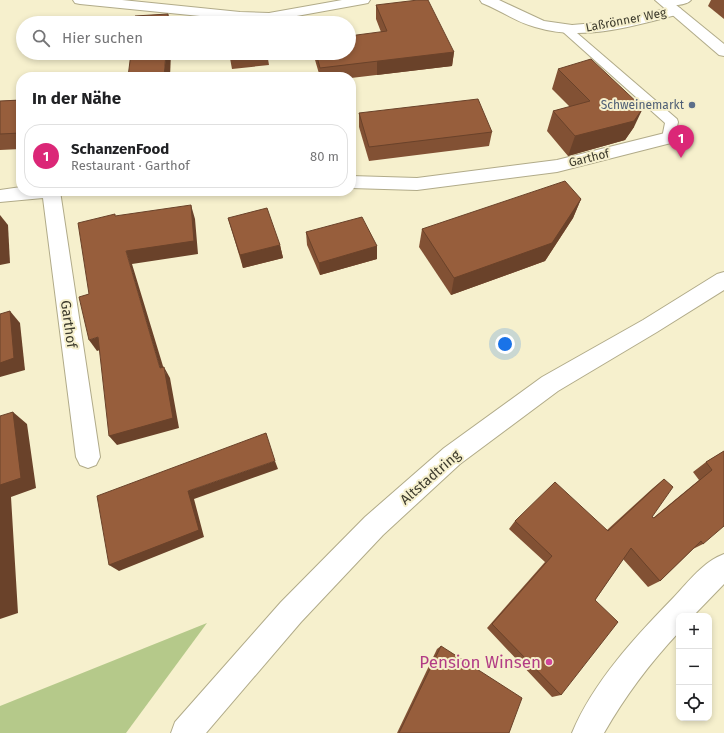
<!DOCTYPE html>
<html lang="de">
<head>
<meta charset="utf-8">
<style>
	:root { --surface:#fff; --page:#f2f2f2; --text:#202124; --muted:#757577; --line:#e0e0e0; --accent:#db2777 }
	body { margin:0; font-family:"Fira Sans",sans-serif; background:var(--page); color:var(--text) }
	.controls { position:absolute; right:12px; bottom:12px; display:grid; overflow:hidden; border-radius:8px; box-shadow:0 2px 6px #0003 }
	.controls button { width:36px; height:36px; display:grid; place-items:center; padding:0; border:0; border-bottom:1px solid var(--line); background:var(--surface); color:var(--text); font:20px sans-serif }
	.you { position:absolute; left:505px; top:344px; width:14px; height:14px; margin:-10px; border:3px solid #fff; border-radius:50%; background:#1a73e8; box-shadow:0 0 0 6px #1a73e833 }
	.badge { display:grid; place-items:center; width:26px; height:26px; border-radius:50%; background:var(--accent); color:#fff; font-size:13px; font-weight:700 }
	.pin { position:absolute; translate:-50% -33px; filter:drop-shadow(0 1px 2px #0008) }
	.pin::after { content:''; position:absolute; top:21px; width:14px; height:12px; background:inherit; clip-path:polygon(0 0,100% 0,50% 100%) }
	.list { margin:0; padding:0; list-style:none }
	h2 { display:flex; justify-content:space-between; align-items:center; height:52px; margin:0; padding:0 16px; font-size:17px }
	h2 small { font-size:13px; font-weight:400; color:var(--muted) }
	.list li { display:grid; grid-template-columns:26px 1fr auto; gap:12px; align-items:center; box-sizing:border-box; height:64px; margin:0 8px 8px; padding:0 8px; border:1px solid var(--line); border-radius:16px }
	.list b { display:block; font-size:15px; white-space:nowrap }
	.list p { margin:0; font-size:13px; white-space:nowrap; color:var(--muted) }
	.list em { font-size:13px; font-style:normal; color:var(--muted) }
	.icon { flex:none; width:22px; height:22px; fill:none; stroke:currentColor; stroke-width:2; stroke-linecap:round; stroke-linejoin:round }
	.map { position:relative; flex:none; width:724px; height:733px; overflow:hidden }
	.search { position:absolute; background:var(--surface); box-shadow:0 2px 6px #0003; left:16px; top:16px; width:340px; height:44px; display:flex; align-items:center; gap:10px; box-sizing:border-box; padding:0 14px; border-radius:22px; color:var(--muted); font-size:15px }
	.panel { position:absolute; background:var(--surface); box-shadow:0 2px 6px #0003; left:16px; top:72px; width:340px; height:124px; border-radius:16px }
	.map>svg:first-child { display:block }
	.green { fill:#b5c98a }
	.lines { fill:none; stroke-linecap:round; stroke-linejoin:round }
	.lane-casing { stroke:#b1ab89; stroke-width:2 }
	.street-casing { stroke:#b1ab89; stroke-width:2 }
	.secondary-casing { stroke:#b1ab89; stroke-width:2 }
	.lane { fill:#fff; fill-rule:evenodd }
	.street { fill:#fff; fill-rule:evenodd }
	.secondary { fill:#fff; fill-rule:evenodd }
	.wall { fill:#825134 }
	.shaded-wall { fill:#6a422a }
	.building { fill:#975e3c; stroke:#6a422a }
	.service-dot { fill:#5c6f8a; stroke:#f6f0cd; stroke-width:1.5 }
	.hotel-dot { fill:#d1479c; stroke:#f6f0cd; stroke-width:1.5 }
	.labels { text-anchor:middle; stroke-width:4; stroke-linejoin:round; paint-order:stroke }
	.far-street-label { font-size:12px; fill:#3c3a2c; stroke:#f6f0cd }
	.far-service-label { font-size:12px; fill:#4e5e75; stroke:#f6f0cd; text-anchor:end }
	.street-label { font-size:14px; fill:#3c3a2c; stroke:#f6f0cd }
	.near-hotel-label { font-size:17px; fill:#b23c85; stroke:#f6f0cd; text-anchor:end }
</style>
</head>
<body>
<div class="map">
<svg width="724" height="733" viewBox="0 0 724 733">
	<rect width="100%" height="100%" fill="#f6f0cd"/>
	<polygon class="green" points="207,623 126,733 0,733 0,706"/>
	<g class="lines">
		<defs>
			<g id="lane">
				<path d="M661 0H691C686 6 669 6 661 4L660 2Z"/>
				<polygon points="566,26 570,27 677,119 678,122 674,141 669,142 664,141 662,138 665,123 562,31 560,29"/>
			</g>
			<g id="street">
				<polygon points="73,0 122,0 240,12 269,13 342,0 370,0 368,3 363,4 269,21 240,20 80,4 75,3"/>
				<path d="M480 0H499L544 21 572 25 607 22 675 7 680 8 682 11 680 14C632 26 584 42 535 27 516 22 500 10 482 3Z"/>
				<polygon points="669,132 675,134 677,138 675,142 557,172 417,190 351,188 351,176 417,178 557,160"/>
				<polygon points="21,187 21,191 60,191 100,457 96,465 88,468 80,465 76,457 43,198 0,202 0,190"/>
				<path d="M724 554V584L693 616H679V632C650 663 625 696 604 733H572C593 682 636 636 674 597 689 581 703 562 724 554Z"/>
			</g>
			<g id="secondary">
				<polygon points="655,0 670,0 724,44 724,56 719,55"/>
				<polygon points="724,272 724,290 657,332 558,391 460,464 383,535 301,622 206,733 171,733 175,722 281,602 365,517 444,448 542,377 643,320 717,274"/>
			</g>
		</defs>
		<use href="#lane" class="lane-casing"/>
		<use href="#street" class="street-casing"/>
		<use href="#secondary" class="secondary-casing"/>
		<use href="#lane" class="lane"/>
		<use href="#street" class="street"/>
		<use href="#secondary" class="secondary"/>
	</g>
	<g class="wall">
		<polygon points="711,0 724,0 724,19 708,6"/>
		<polygon points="376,5 454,52 452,66 351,78 351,77 320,77 313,53 349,53 381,32 376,19"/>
		<polygon points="229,53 267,53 269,65 232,69"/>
		<polygon points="558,69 634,127 625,140 568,156 547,131 553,111 570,107 552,89"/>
		<polygon points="21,100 21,149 0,150 0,101"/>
		<polygon points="359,113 492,132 489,146 369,161 359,127"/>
		<polygon points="581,199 573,218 545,261 451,295 419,247 422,229"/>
		<polygon points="228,218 280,245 283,258 243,268"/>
		<polygon points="306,232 377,246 377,259 320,275 307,245"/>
		<polygon points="724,451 703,544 693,549 660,581 648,587 623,559 595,600 561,695 552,697 487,628 545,562 509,529 515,521 607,530 653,488 664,479 652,517 653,518 699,480 693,472 706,462"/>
		<polygon points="441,646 509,733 397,733 437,649"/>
	</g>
	<g class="shaded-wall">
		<polygon points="168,14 171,23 168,23"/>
		<polygon points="454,52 452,66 377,75 377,61"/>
		<polygon points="166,53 171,53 170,77 164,77"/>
		<polygon points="643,108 634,127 625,140 568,156 575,136"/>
		<polygon points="581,199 573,218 545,261 451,295 454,278"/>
		<polygon points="191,205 195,219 198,254 132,264 166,376 164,367 170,378 179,428 117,445 109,436 160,368 126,251"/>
		<polygon points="0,215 8,225 10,263 0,265"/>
		<polygon points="280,245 283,258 243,268 240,255"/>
		<polygon points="377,246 377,259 320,275 319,263"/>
		<polygon points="10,311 20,323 25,370 0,377 0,363"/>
		<polygon points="98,337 106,348 97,351 89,340"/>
		<polygon points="13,412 27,424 36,488 11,497 18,613 0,619 0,485"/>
		<polygon points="275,461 278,469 194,499 204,537 119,571 109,565 188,491"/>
	</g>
	<g class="building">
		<polygon points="418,0 428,0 454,52 320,68 316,53 349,53 349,36 387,31 376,5"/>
		<polygon points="168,14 168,23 134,23 135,16"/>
		<polygon points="263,21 263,23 237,23"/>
		<polygon points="131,53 166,53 164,77 128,77"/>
		<polygon points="229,53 248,53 229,55"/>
		<polygon points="591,59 643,108 634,121 575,136 553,111 590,101 558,69"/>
		<polygon points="478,99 492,132 369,147 359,113"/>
		<polygon points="21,100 21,133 0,134 0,101"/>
		<polygon points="565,181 581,199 552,243 454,278 422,229"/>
		<polygon points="191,205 194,241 126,251 160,368 164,367 173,418 109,436 98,337 89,340 79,297 89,294 78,223 115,214 115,216"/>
		<polygon points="267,208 280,245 240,255 228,218"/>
		<polygon points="362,217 377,246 319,263 306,232"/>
		<polygon points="10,311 14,358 0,363 0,314"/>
		<polygon points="13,412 21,478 0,485 0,416"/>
		<polygon points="266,433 275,461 188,491 199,530 109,565 97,496"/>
		<polygon points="724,451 724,526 703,544 701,541 660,581 631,548 595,600 618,622 561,695 492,624 552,556 515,521 555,482 608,531 664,479 673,487 652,517 654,518 712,470 706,462"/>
		<polygon points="441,646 522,698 509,733 399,733"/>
	</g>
	<circle class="service-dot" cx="692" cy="105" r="4"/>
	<circle class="hotel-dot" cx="549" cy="662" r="4"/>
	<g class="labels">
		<g class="far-street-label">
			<text transform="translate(626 20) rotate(-11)" y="4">Laßrönner Weg</text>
			<text transform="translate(589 158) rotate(-14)" y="4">Garthof</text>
		</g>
		<g class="far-service-label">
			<text x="684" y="109">Schweinemarkt</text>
		</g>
		<g class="street-label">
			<text transform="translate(69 324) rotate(82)" y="5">Garthof</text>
			<text transform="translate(430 477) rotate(-41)" y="5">Altstadtring</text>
		</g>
		<g class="near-hotel-label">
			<text x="541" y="668">Pension Winsen</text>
		</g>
	</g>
</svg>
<div class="controls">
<button>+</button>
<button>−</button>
<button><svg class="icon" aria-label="locate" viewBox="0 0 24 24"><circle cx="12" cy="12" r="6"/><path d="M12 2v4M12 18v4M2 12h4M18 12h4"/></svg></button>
</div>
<div class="you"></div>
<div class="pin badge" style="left:681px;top:158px">1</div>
<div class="search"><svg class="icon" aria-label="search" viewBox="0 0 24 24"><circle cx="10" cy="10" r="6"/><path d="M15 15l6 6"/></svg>Hier suchen</div>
<section class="panel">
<h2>In der Nähe<small></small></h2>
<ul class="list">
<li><span class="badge">1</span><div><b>SchanzenFood</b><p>Restaurant · Garthof</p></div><em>80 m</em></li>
</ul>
</section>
</div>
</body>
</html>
